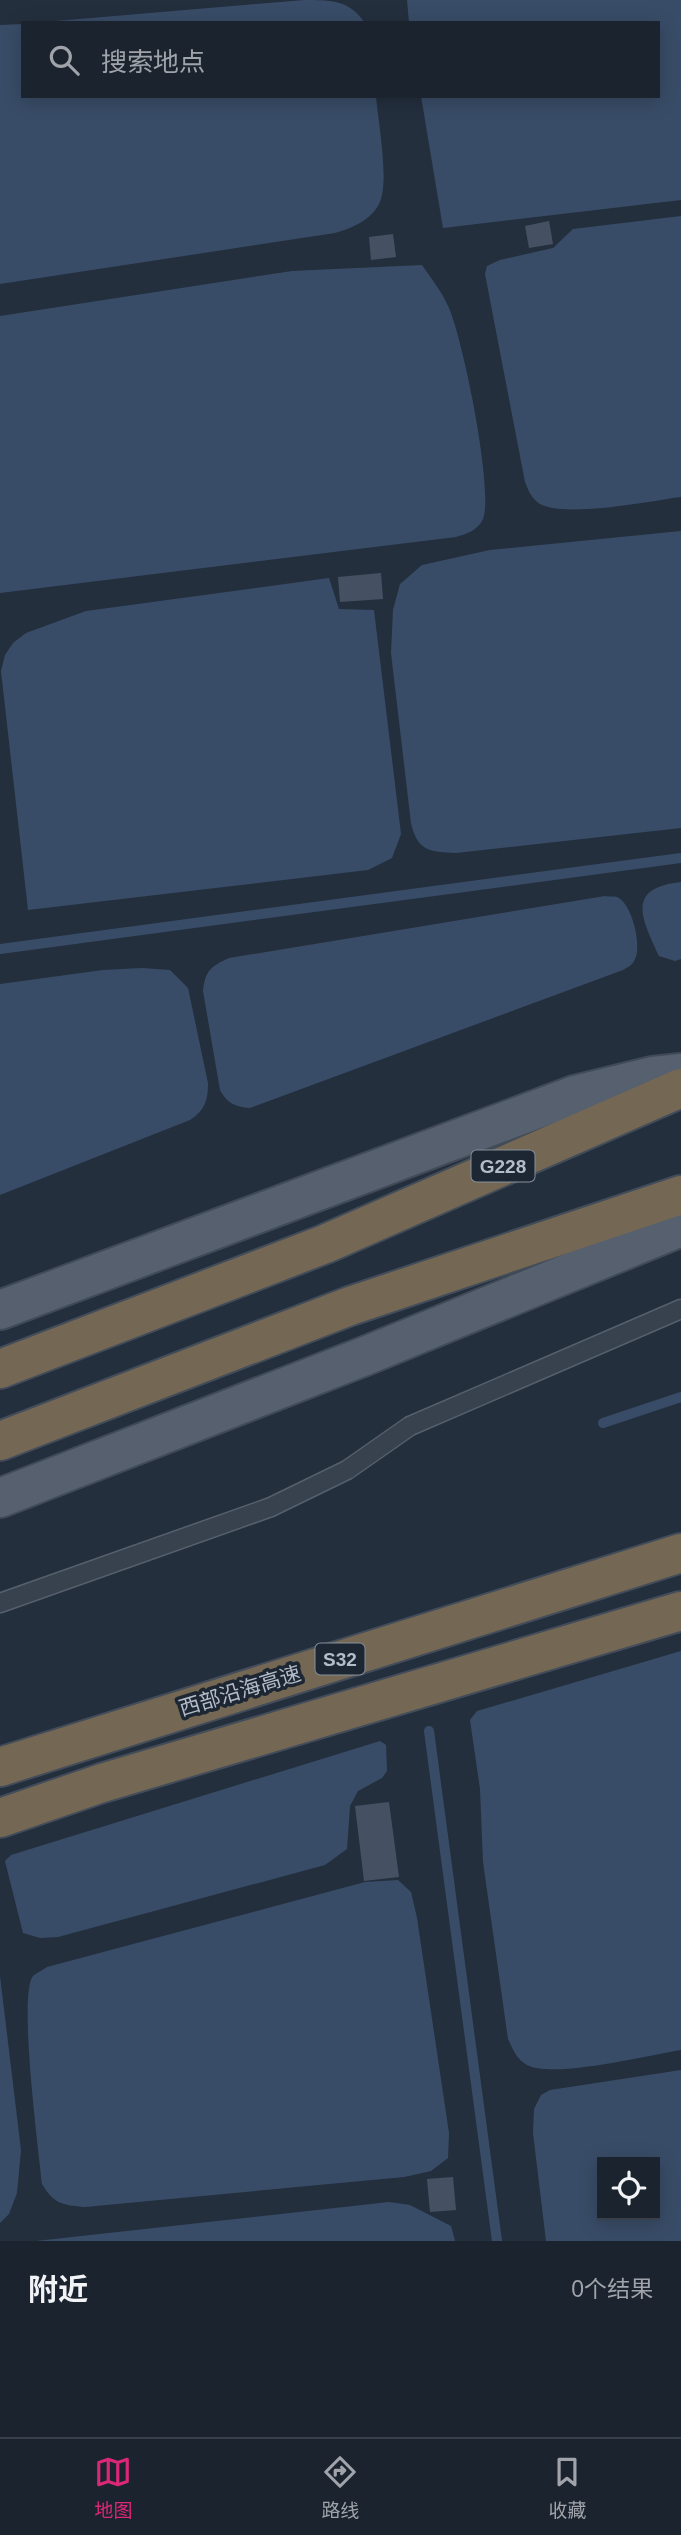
<!DOCTYPE html>
<html lang="zh">
<head>
<meta charset="utf-8">
<style>
	:root { --surface:#1b232e; --page:#242b36; --text:#f1f3f6; --muted:#a0a4aa; --line:#39404a; --accent:#db2777 }
	body { margin:0; font-family:Helvetica,"Noto Sans SC",sans-serif; background:var(--page); color:var(--text) }
	.controls { position:absolute; right:21px; bottom:21px; display:grid; overflow:hidden; border-radius:0px; box-shadow:0 4px 18px #0003 }
	.controls button { width:63px; height:63px; display:grid; place-items:center; padding:0; border:0; border-bottom:2px solid var(--line); background:var(--surface); color:var(--text); font:35px sans-serif }
	.list { margin:0; padding:0; list-style:none }
	h2 { display:flex; justify-content:space-between; align-items:center; height:91px; margin:0; padding:0 28px; font-size:30px }
	h2 small { font-size:23px; font-weight:400; color:var(--muted) }
	.icon { flex:none; width:38px; height:38px; fill:none; stroke:currentColor; stroke-width:2; stroke-linecap:round; stroke-linejoin:round }
	.map { position:relative; flex:none; width:681px; height:2241px; overflow:hidden }
	.search { position:absolute; background:var(--surface); box-shadow:0 4px 18px #0003; left:21px; right:21px; top:21px; height:77px; display:flex; align-items:center; gap:18px; box-sizing:border-box; padding:0 24px; border-radius:0px; color:var(--muted); font-size:26px }
	.sheet { height:196px; background:var(--surface) }
	nav { display:flex; justify-content:space-around; align-items:center; box-sizing:border-box; height:98px; border-top:2px solid var(--line); background:var(--surface); font-size:19px; color:var(--muted) }
	nav a { display:grid; justify-items:center; gap:4px }
	nav .on { color:var(--accent) }
	.map>svg:first-child { display:block }
	.water { fill:#394c67; fill-rule:evenodd }
	.lines { fill:none; stroke-linecap:round; stroke-linejoin:round }
	.stream { stroke:#394c67; stroke-width:10 }
	.building { fill:#455162 }
	.lane-casing { stroke:#565f6c; stroke-width:21 }
	.primary-casing { stroke:#414a57; stroke-width:42 }
	.highway-casing { stroke:#434c59; stroke-width:42 }
	.lane { stroke:#38414e; stroke-width:18 }
	.primary { stroke:#56606e; stroke-width:38 }
	.highway { stroke:#746855; stroke-width:38 }
	.labels { text-anchor:middle; stroke-width:7; stroke-linejoin:round; paint-order:stroke }
	.shield { fill:#1d2633; stroke:#878f9c; stroke-width:2 }
	.shield-label { font-size:19px; font-weight:bold; fill:#b4bcc9 }
	.street-label { font-size:21px; fill:#b4bcc9; stroke:#1d2633 }
</style>
</head>
<body>
<div class="map">
<svg width="681" height="2241" viewBox="0 0 681 2241">
	<rect width="100%" height="100%" fill="#242f3e"/>
	<g class="water">
		<path d="M304 0C332 0 349 0 365 23H32Z"/>
		<polygon points="407,0 681,0 681,200 443,228 421,96 658,96 658,23 409,23"/>
		<path d="M23 24V96H376C378 122 390 183 379 204 370 221 352 228 335 233L0 284V25Z"/>
		<path d="M681 216V497C650 501 566 518 540 504 532 499 528 490 525 482L485 274 487 266 500 260 553 248 573 229Z"/>
		<path d="M422 265C431 278 442 292 448 306 462 334 496 498 482 521 476 531 466 534 456 537L0 593V316L292 271Z"/>
		<path d="M681 531V828L456 853C430 852 417 851 411 823L391 653 393 610 400 584 422 565 490 550Z"/>
		<polygon points="329,578 339,609 374,610 401,834 392,858 368,870 28,910 1,671 5,655 13,643 26,633 86,611"/>
		<path d="M681 882V959L675 961 659 956C643 920 624 888 681 882Z"/>
		<path d="M605 896C609 897 613 896 617 897 632 903 642 946 635 959 633 965 628 967 623 970L250 1108C235 1107 227 1103 220 1090L203 991C205 971 211 966 229 958Z"/>
		<path d="M142 968 170 970 188 988 208 1083C208 1100 205 1110 190 1120L0 1195V984L103 970Z"/>
		<path d="M681 1651V2050C649 2055 553 2079 527 2065 516 2059 513 2049 508 2039L483 1862 480 1789 470 1720 477 1711Z"/>
		<polygon points="380,1741 386,1745 387,1771 382,1778 358,1791 350,1806 347,1849 325,1865 58,1937 40,1938 23,1933 5,1861 11,1855"/>
		<path d="M398 1880 411 1892 417 1918 449 2133 448 2158 431 2171 404 2177 85 2207C62 2205 54 2204 42 2184 39 2152 18 1995 33 1976 36 1973 43 1970 47 1967L365 1882Z"/>
		<polygon points="0,1976 21,2150 17,2193 9,2214 0,2223"/>
		<path d="M681 2070V2241H546L533 2133 534 2109 541 2095 550 2090ZM602 2162H655V2215H602Z"/>
		<polygon points="389,2202 410,2205 451,2226 455,2241 36,2241"/>
	</g>
	<g class="lines">
		<g class="stream">
			<polyline points="0,949 681,858"/>
			<polyline points="603,1423 681,1397"/>
			<polyline points="429,1731 497,2241"/>
		</g>
	</g>
	<g class="building">
		<polygon points="549,221 553,244 529,248 525,226"/>
		<polygon points="393,234 396,257 371,260 369,237"/>
		<polygon points="381,573 383,599 340,602 338,577"/>
		<polygon points="389,1802 399,1877 364,1881 355,1806"/>
		<polygon points="453,2177 456,2210 430,2212 427,2179"/>
	</g>
	<g class="lines">
		<defs>
			<polyline id="lane" points="0,1603 271,1507 347,1470 410,1426 681,1309"/>
			<g id="primary">
				<polyline points="0,1310 575,1095 653,1076 681,1073"/>
				<polyline points="0,1498 365,1356 681,1227"/>
			</g>
			<g id="highway">
				<polyline points="0,1369 325,1244 681,1088"/>
				<polyline points="0,1441 350,1306 681,1195"/>
				<polyline points="0,1767 681,1553"/>
				<polyline points="0,1818 102,1783 681,1611"/>
			</g>
		</defs>
		<use href="#lane" class="lane-casing"/>
		<use href="#primary" class="primary-casing"/>
		<use href="#highway" class="highway-casing"/>
		<use href="#lane" class="lane"/>
		<use href="#primary" class="primary"/>
		<use href="#highway" class="highway"/>
	</g>
	<g class="labels">
		<g class="shield">
			<rect x="471.5" y="1150.5" width="63" height="31" rx="5"/>
			<rect x="315.5" y="1643.5" width="49" height="31" rx="5"/>
		</g>
		<g class="shield-label">
			<text x="503" y="1173">G228</text>
			<text x="340" y="1666">S32</text>
		</g>
		<g class="street-label">
			<text transform="translate(240 1691) rotate(-17)" y="7">西部沿海高速</text>
		</g>
	</g>
</svg>
<div class="controls">
<button><svg class="icon" aria-label="locate" viewBox="0 0 24 24"><circle cx="12" cy="12" r="6"/><path d="M12 2v4M12 18v4M2 12h4M18 12h4"/></svg></button>
</div>
<div class="search"><svg class="icon" aria-label="search" viewBox="0 0 24 24"><circle cx="10" cy="10" r="6"/><path d="M15 15l6 6"/></svg>搜索地点</div>
</div>
<section class="sheet">
<h2>附近<small>0个结果</small></h2>
<ul class="list">
</ul>
</section>
<nav>
<a class="on"><svg class="icon" aria-label="map" viewBox="0 0 24 24"><path d="M3 6l6-2 6 2 6-2v14l-6 2-6-2-6 2zM9 4v14M15 6v14"/></svg>地图</a>
<a><svg class="icon" aria-label="directions" viewBox="0 0 24 24"><path d="M12 3l9 9-9 9-9-9zM9 14v-3h6M13 9l2 2-2 2"/></svg>路线</a>
<a><svg class="icon" aria-label="saved" viewBox="0 0 24 24"><path d="M7 4h10v16l-5-4-5 4z"/></svg>收藏</a>
</nav>
</body>
</html>
